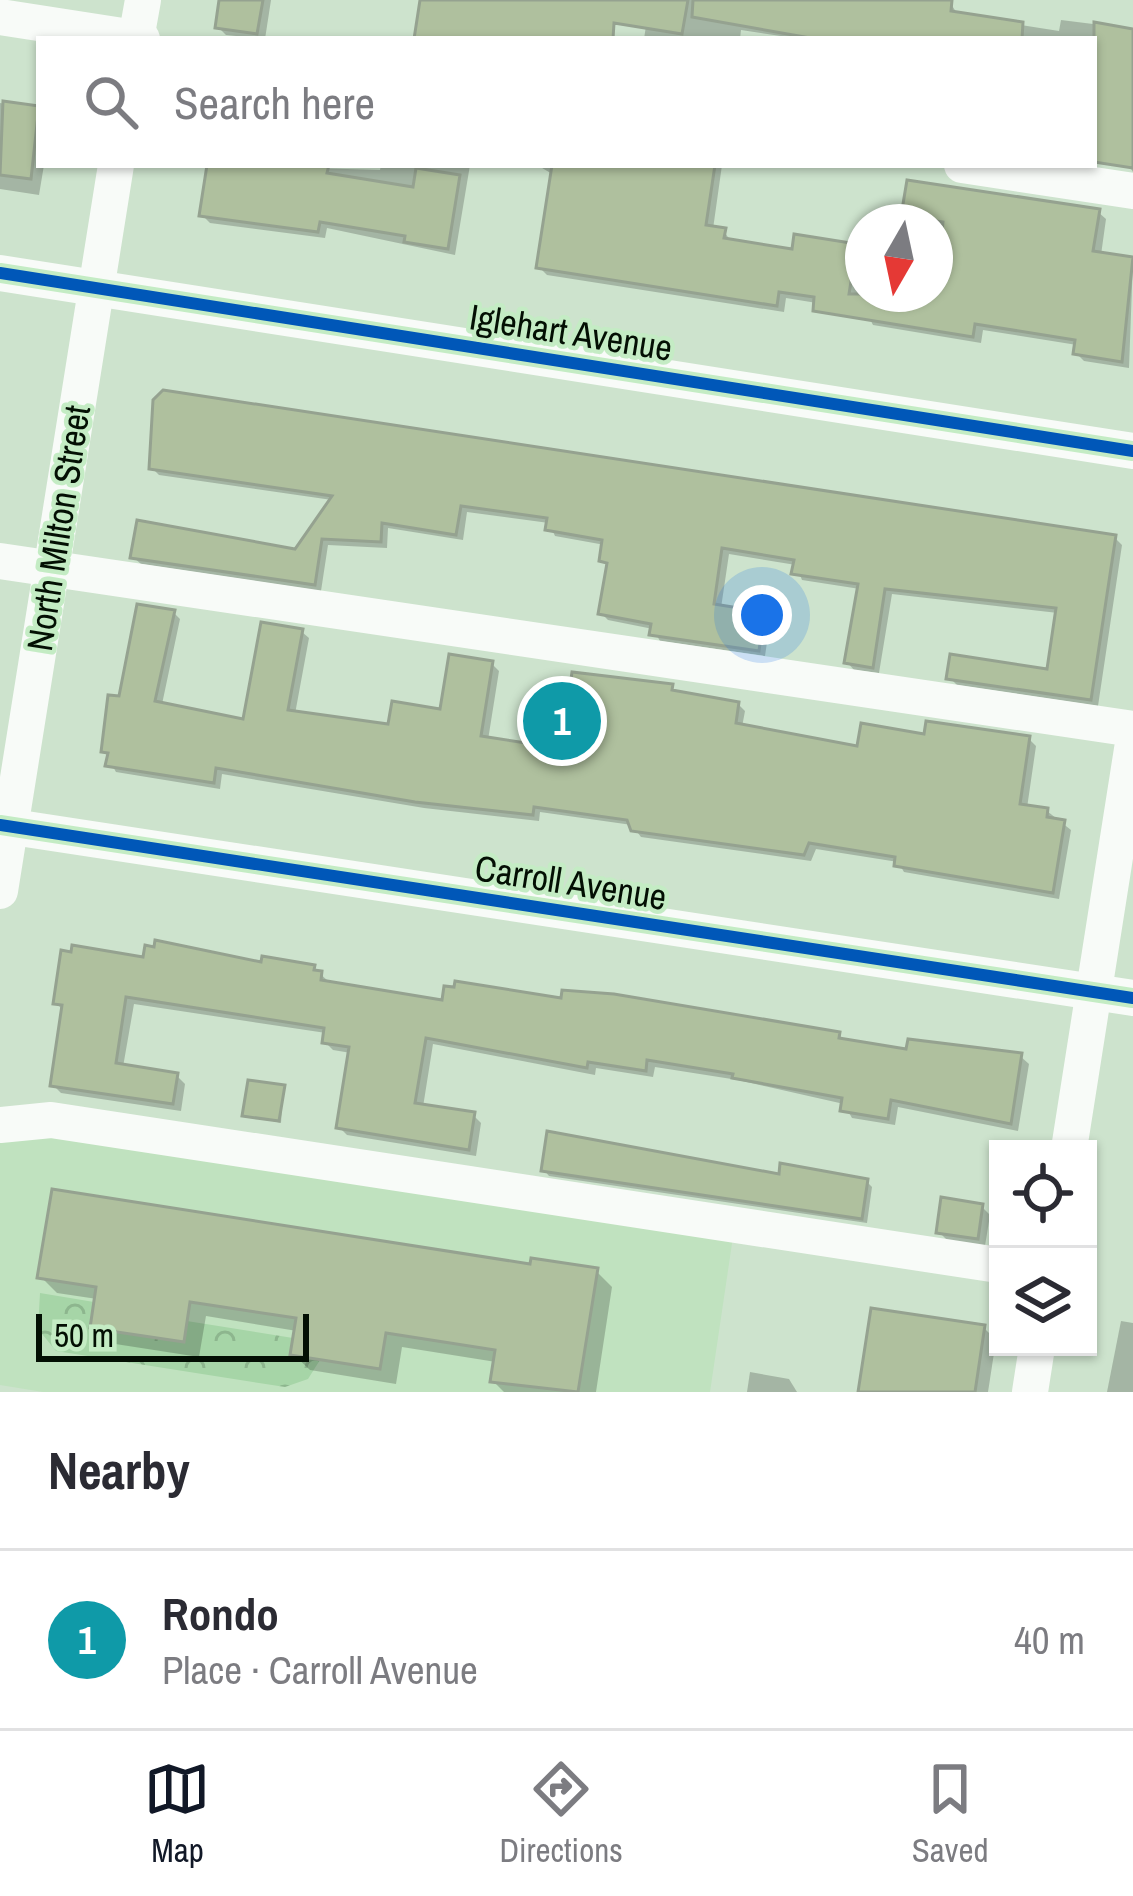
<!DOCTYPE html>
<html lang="en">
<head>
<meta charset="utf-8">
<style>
	:root { --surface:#fff; --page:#f7f7f7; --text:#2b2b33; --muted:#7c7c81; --line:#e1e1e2; --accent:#111827 }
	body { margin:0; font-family:"Archivo Narrow",sans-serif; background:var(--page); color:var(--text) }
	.controls { position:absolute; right:36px; bottom:36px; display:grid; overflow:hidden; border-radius:0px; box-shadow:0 3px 9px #0004 }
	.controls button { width:108px; height:108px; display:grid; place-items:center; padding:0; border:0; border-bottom:3px solid var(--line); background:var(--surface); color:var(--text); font:60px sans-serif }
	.compass { position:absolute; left:845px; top:204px; width:108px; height:108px; border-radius:50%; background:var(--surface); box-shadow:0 3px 9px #0004; rotate:189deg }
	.scale { position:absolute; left:36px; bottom:30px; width:273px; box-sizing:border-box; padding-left:12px; border:6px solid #030f03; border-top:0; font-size:33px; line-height:42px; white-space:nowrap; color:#030f03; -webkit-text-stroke:9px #c4ecc4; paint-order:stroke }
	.you { position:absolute; left:762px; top:615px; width:42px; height:42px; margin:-30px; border:9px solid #fff; border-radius:50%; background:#1a73e8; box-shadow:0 0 0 18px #1a73e833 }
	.badge { display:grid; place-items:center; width:78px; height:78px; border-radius:50%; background:var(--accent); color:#fff; font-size:39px; font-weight:700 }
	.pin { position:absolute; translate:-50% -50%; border:6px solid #fff; box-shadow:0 3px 12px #0006 }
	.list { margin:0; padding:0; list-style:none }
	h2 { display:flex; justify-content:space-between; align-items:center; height:156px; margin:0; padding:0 48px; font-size:51px }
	h2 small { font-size:39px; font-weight:400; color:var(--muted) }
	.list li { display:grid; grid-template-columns:78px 1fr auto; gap:36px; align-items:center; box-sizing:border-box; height:180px; padding:0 48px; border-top:3px solid var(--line) }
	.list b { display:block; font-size:45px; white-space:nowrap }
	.list p { margin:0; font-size:39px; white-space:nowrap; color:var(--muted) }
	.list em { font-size:39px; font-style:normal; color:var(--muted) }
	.icon { flex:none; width:66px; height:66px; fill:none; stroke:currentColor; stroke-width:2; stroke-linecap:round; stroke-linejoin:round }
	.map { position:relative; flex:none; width:1133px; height:1392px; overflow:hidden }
	.search { position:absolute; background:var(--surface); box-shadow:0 3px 9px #0004; left:36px; right:36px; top:36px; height:132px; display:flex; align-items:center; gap:30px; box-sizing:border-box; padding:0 42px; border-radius:0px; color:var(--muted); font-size:45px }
	.sheet { height:336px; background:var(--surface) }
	nav { display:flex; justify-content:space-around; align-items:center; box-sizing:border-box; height:168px; border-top:3px solid var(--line); background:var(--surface); font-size:33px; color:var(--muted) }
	nav a { display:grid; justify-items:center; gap:6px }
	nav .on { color:var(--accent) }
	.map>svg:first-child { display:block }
	.built { fill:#c0e2bf }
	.park { fill:url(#park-crowns) }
	.shadow { fill:#0003 }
	.building { fill:#afc09e; stroke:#95a290; stroke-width:3 }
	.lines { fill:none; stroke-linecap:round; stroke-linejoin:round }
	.minor { stroke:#f8fbf8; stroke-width:36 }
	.cycleway-casing { stroke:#c4ecc4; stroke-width:20 }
	.cycleway { stroke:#0057b8; stroke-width:12 }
	.labels { text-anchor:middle; stroke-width:9; stroke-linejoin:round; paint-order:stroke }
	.street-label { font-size:36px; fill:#030f03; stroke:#c4ecc4 }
</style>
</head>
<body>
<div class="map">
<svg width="1133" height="1392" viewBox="0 0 1133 1392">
	<defs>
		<pattern id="park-crowns" width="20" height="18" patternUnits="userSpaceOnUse" patternTransform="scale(3)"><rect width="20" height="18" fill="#a6d5a7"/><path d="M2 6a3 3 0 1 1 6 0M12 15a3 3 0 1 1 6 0" fill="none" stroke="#8db68e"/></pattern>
	</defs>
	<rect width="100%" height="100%" fill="#cde3cd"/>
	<polygon class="built" points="51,1128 734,1230 710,1392 43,1392 0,1385 0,1132"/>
	<polygon class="park" points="40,1293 94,1302 91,1328 183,1342 187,1321 293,1338 291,1355 320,1360 308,1379 285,1387 56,1351 38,1329"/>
	<g class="shadow">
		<polygon points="221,0 271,0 265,39 226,35 218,27"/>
		<polygon points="542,0 922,0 951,4 958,15 1059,31 1061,20 1133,29 1133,172 1094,109 1094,39 801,39 741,30 740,39 644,39 647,19"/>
		<polygon points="0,103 39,109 39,165 44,165 39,195 0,189"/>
		<polygon points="210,165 380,170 381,165 470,165 455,255 327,228 325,238 210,223 202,215"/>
		<polygon points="537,165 722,165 713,229 724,231 731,242 794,252 796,237 863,248 863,294 935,294 935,222 903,222 909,183 1098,212 1106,219 1101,255 1133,260 1129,368 1084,361 1076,353 1077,345 983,330 981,343 873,325 866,311 786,298 784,312 547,275 539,267 554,175"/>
		<polygon points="152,468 1115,538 1122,545 1098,706 957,685 950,678 1049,672 1058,613 892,594 879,673 854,670 847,662 860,589 802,580 796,565 729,554 721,608 763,615 770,622 765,656 660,641 653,629 608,620 601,613 610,568 602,560 605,545 555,536 549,523 467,512 463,540 388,528 387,548 328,545 321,591 141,564 133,557 296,552 332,500 159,475"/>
		<polygon points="173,612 180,619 161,709 245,722 302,632 309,638 295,714 391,727 443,713 492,664 499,671 488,740 542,748 568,726 642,682 738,704 745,711 742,727 859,750 926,737 1029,739 1036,746 1027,808 1047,811 1071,830 1059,899 904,872 898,862 816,849 811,861 641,837 632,825 540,812 539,821 424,808 222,774 220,789 116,772 104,751 122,700"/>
		<polygon points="145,960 314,968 329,982 445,1003 564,1001 839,1035 846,1042 909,1052 1020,1056 1029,1064 1018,1131 898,1107 895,1125 852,1118 844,1104 738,1080 655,1067 653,1077 596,1068 595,1075 433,1044 423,1107 473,1115 481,1123 476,1156 347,1135 339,1127 351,1053 333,1050 325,1042 326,1033 134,1004 123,1067 177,1076 185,1084 181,1111 61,1093 53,1085 64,1011 56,1003"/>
		<polygon points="283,1088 281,1123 245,1114"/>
		<polygon points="544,1170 867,1182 872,1187 867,1223 549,1176"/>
		<polygon points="982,1207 990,1215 985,1246 947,1240 939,1232"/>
		<polygon points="533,1267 596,1271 612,1287 596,1392 504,1392 493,1381 496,1362 402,1347 396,1384 310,1370 293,1354 297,1331 206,1316 199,1357 109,1343 93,1326 97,1299 57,1293 41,1277"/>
		<polygon points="1121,1321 1133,1323 1133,1392 1107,1392"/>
		<polygon points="984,1328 996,1340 988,1392 861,1392"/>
		<polygon points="750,1372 789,1379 797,1392 747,1392"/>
	</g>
	<g class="building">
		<polygon points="219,0 263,0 257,34 215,28"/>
		<polygon points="420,0 688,0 682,34 614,23 613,39 414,39"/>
		<polygon points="693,0 952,0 951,11 1023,22 1022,39 816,39 692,17"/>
		<polygon points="1094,22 1133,29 1133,168 1094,162"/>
		<polygon points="3,101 39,106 31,179 0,175"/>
		<polygon points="207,165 329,165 327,173 413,187 416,168 460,175 448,249 404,242 405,236 320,222 318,232 199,216"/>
		<polygon points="552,165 715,165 706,225 726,228 724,238 792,249 794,234 857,244 849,294 935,294 943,222 901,216 907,180 1100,209 1093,251 1133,257 1122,362 1073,354 1075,340 975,324 973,337 813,311 814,297 779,292 777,306 536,268"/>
		<polygon points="163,390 1116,535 1091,700 946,679 950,654 1047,669 1056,608 885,589 873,668 844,663 858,584 791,574 794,560 722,548 714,604 764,612 759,651 649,635 651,624 598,614 607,563 599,561 602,540 545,530 547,518 461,506 456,535 382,523 381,542 322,539 315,585 130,558 137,520 295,549 332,496 149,469 153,400"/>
		<polygon points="137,604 175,610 155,701 243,719 261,622 303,629 288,710 388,724 392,701 440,709 449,654 493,661 481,736 539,745 542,720 565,722 572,672 673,684 672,690 739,702 736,723 857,746 861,723 924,734 926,721 1030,736 1020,804 1048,808 1047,817 1065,820 1053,893 894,866 895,857 809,843 804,855 631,831 627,820 534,807 533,815 415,802 216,768 214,783 105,766 108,753 101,752 108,695 119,696"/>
		<polygon points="155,940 261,962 262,956 315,965 314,970 322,971 321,980 442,1000 444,986 454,987 455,981 561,998 562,990 614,994 840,1032 839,1038 906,1049 908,1039 1022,1053 1011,1124 891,1100 888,1119 840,1111 842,1098 732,1078 733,1074 647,1060 646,1071 588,1062 587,1068 426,1038 415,1103 475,1112 469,1150 336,1128 349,1047 322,1043 324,1028 126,997 116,1063 178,1073 173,1104 50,1086 62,1005 53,1004 61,950 71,952 72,945 143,957 145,945 154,947"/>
		<polygon points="248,1080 285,1085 279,1121 242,1116"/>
		<polygon points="547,1131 779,1174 780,1163 868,1179 862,1219 541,1171"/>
		<polygon points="52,1189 530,1264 531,1258 598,1268 578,1392 490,1382 495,1350 386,1333 380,1369 290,1355 296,1318 190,1302 184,1342 90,1328 96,1287 37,1278"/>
		<polygon points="941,1197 983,1204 978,1239 936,1233"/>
		<polygon points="871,1308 985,1325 975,1392 858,1392"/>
	</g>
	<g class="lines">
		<g class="minor">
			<polyline points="0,17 142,39"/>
			<polyline points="136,39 143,0"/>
			<polyline points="962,165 1133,191"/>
			<polyline points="0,273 1133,451"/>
			<polyline points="0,561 1133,729"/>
			<polyline points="0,825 1133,998"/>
			<polyline points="0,891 116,165"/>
			<polyline points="0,1125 51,1120 998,1265"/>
			<polyline points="1069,1149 1133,743"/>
			<polyline points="1030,1392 1037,1347"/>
		</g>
		<defs>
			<g id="cycleway">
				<polyline points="0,273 1133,451"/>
				<polyline points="0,825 1133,998"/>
			</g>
		</defs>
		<use href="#cycleway" class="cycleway-casing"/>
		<use href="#cycleway" class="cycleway"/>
	</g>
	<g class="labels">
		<g class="street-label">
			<text transform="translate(571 332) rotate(9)" y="13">Iglehart Avenue</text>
			<text transform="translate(58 528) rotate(-81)" y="13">North Milton Street</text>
			<text transform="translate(571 882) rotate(9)" y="13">Carroll Avenue</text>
		</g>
	</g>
</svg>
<div class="controls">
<button><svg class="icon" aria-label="locate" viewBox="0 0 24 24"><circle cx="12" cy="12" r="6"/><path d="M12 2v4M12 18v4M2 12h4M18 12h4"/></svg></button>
<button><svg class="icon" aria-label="layers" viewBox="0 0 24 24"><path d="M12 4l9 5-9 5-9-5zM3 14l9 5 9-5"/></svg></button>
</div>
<svg class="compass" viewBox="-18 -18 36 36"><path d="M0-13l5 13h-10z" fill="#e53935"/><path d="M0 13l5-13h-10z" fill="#7c7c81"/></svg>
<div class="scale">50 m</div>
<div class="you"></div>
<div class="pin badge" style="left:562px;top:721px;background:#0f9aa8">1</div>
<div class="search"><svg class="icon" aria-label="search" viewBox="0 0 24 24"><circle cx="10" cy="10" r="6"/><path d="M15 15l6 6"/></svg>Search here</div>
</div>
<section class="sheet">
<h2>Nearby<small></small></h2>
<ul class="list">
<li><span class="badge" style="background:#0f9aa8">1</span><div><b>Rondo</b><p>Place · Carroll Avenue</p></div><em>40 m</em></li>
</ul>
</section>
<nav>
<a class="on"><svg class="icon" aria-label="map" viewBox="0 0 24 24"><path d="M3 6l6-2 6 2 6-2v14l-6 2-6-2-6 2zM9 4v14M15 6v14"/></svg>Map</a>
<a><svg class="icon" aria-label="directions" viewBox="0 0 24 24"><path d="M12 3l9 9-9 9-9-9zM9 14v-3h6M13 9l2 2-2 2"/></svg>Directions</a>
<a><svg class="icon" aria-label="saved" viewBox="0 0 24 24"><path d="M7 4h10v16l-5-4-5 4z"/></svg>Saved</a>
</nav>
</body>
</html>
